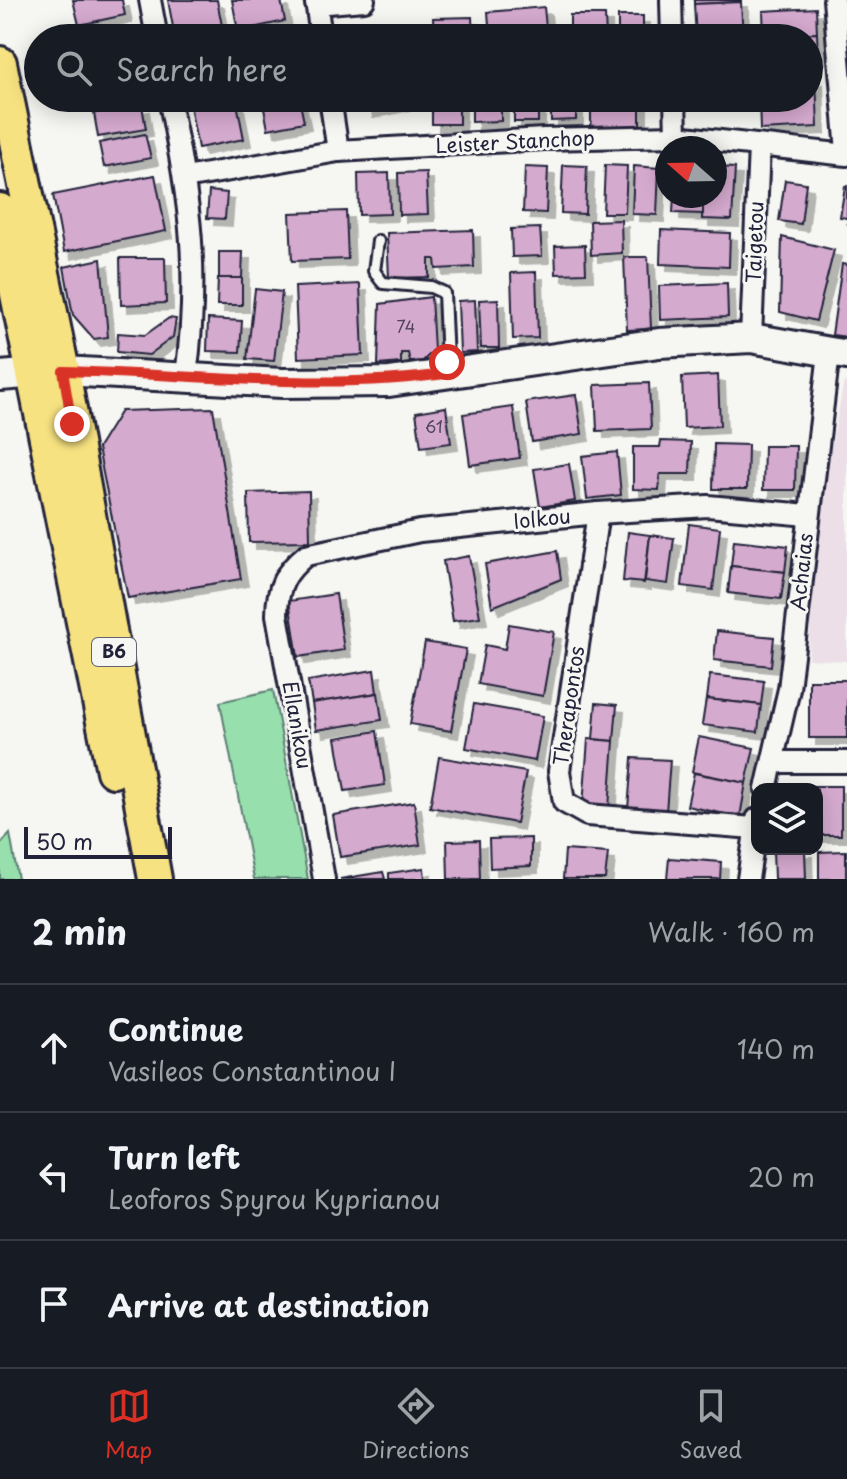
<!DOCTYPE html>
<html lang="en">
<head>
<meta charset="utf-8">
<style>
	:root { --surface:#171b24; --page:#20242c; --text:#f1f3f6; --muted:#9ea1a6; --line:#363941; --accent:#d93025 }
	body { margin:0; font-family:"Playpen Sans",sans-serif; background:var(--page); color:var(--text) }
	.controls { position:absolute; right:24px; bottom:24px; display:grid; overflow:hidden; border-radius:16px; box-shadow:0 4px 20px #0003 }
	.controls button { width:72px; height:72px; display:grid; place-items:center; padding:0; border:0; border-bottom:2px solid var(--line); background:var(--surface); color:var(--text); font:40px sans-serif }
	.compass { position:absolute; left:655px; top:136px; width:72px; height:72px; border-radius:50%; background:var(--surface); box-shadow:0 4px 20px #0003; rotate:290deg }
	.scale { position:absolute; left:24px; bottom:20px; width:148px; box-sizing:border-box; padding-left:8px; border:4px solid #22223b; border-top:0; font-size:22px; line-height:28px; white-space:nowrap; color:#22223b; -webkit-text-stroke:6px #f6f6f2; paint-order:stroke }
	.stop { position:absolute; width:24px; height:24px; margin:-18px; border:6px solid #d93025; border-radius:50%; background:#fff }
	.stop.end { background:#d93025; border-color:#fff; box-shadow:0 2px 8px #0008 }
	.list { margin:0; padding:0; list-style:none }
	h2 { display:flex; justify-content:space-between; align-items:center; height:104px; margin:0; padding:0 32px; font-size:34px }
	h2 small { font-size:26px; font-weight:400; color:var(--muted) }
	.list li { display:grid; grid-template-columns:52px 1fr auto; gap:24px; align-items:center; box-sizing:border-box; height:128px; padding:0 32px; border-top:2px solid var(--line) }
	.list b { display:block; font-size:30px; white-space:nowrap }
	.list p { margin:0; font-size:26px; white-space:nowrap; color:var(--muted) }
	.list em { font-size:26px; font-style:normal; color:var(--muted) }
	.icon { flex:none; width:44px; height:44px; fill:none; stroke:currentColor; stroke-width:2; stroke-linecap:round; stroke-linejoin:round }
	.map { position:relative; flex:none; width:847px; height:879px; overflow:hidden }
	.search { position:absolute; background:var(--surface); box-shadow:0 4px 20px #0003; left:24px; right:24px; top:24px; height:88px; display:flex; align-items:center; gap:20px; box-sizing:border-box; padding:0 28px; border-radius:44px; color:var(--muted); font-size:30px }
	.sheet { height:488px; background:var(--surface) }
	nav { display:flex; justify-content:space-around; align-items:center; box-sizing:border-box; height:112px; border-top:2px solid var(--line); background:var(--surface); font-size:22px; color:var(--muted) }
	nav a { display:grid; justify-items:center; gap:4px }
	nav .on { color:var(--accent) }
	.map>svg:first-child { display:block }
	.built { fill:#ecdfe8 }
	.green { fill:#97dfad; stroke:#5c8074; stroke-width:2 }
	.building { fill:#d5aacf; stroke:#22223b; stroke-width:2; filter:url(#shadow) }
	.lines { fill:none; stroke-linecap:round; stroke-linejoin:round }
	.lane-casing { stroke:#22223b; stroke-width:16 }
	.street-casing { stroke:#22223b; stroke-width:26 }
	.secondary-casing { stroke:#22223b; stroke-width:34 }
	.primary-casing { stroke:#22223b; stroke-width:38 }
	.lane { stroke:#f6f6f2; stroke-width:10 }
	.street { stroke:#f6f6f2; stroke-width:20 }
	.secondary { stroke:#f6f6f2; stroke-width:28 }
	.primary { stroke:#f7e281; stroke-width:32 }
	.route { stroke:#d93025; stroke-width:10 }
	.labels { text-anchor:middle; stroke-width:6; stroke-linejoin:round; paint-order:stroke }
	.number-label { font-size:16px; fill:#4f4460 }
	.shield { fill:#f6f6f2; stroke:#626272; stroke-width:2 }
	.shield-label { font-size:18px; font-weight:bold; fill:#22223b }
	.street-label { font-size:20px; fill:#22223b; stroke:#f6f6f2 }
</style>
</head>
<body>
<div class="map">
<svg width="847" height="879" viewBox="0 0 847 879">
	<defs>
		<filter id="shadow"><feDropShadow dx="7" dy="7" stdDeviation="0" flood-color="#0004"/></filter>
	</defs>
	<rect width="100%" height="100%" fill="#f6f6f2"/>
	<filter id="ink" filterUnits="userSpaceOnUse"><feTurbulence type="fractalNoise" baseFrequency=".0125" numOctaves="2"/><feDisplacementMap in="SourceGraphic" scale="16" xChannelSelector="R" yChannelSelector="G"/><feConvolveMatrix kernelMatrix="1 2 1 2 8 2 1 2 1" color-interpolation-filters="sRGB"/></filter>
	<g filter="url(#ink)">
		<polygon class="built" points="844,382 847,383 847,661 808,659 818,515"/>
		<g class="green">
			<polygon points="273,690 308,879 254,879 220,702"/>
			<polygon points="10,834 18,879 0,879 0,845"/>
		</g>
		<g class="building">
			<polygon points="73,0 122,0 125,15 79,25"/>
			<polygon points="168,0 217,0 223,31 175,38"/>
			<polygon points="232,0 281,0 285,21 238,31"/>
			<polygon points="694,0 741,0 741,2 694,4"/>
			<polygon points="741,2 743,38 696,38 694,4"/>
			<polygon points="544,7 547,38 490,38 488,12"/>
			<polygon points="816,8 817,33 764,35 763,11"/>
			<polygon points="570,15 605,15 606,38 570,38"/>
			<rect x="618" y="16" width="25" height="22"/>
			<polygon points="472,17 473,38 434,38 433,18"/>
			<polygon points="817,33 818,57 809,57 809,38 761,38"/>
			<polygon points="816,78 818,127 760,130 759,98 809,98 809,79"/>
			<polygon points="236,98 244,139 198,148 190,106"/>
			<polygon points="262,98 299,98 304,122 268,129"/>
			<polygon points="364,98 416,98 417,100 366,111"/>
			<rect x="432" y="98" width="27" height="26"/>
			<polygon points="472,98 501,98 501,121 472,122"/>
			<rect x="514" y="98" width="24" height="24"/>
			<polygon points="551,98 576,98 576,120 551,121"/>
			<rect x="591" y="98" width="49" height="28"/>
			<polygon points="142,105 146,129 98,137 94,113"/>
			<polygon points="145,134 151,158 104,167 99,143"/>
			<polygon points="563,165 587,166 585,214 561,213"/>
			<polygon points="605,165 627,166 625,213 603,213"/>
			<polygon points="634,166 659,168 657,215 632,214"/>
			<polygon points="525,167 548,168 546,213 523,212"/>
			<polygon points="715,167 735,168 732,220 702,219 703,196 715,196"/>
			<polygon points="426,172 428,214 399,215 398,173"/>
			<polygon points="389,173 390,214 359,215 358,174"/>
			<polygon points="155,175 166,231 64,252 53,195"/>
			<polygon points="785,180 806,183 801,224 779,221"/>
			<polygon points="845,186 847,186 847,218 840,217"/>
			<polygon points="209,191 227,193 225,219 207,218"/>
			<polygon points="674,196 703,196 703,214 673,213"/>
			<polygon points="346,211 348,259 292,261 290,213"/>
			<polygon points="621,220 622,253 591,255 590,221"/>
			<polygon points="540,228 542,256 512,257 511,229"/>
			<polygon points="473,230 474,267 436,269 435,259 429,259 429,277 389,278 387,233"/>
			<polygon points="661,230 730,233 729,267 660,264"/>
			<polygon points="782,237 834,250 816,321 780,312"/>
			<polygon points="585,245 586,273 556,274 555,246"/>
			<polygon points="219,252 243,252 242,278 219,278"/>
			<polygon points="624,257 648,257 651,329 627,330"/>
			<polygon points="120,258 165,258 166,303 121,305"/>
			<polygon points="101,259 108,337 94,339 73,315 64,267"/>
			<polygon points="842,264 847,265 847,337 832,335"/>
			<polygon points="536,272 538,338 513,339 511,273"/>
			<polygon points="218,278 242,278 242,305 217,305"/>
			<polygon points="727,283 728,317 660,320 659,286"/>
			<polygon points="360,284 363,355 298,358 295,287"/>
			<polygon points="255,289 282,292 274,361 247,359"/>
			<polygon points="431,297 434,350 423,361 410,362 408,353 401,353 401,363 378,365 380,304"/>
			<polygon points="498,299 499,348 481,348 479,300"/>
			<polygon points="475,300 477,352 460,353 458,301"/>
			<polygon points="169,318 176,319 173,337 149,355 117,352 118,333 145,335"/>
			<polygon points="208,319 242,321 240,352 207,351"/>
			<polygon points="718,375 720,426 684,428 682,377"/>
			<polygon points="649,383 651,429 597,431 595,385"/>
			<polygon points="576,395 582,434 532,442 526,402"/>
			<polygon points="446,407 451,443 421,447 416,412"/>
			<polygon points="513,407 520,458 470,465 463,414"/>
			<polygon points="213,408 241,579 128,598 98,448 121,411"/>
			<polygon points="661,441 691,442 690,474 660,474 659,490 633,489 633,447 660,447"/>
			<polygon points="714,444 748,445 747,489 713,489"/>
			<polygon points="764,446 796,446 795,490 763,490"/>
			<polygon points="617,452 621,495 587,499 582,456"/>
			<polygon points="569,464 575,501 540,507 534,469"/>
			<polygon points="309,491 310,541 249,542 248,493"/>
			<polygon points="689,524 720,528 713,590 682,586"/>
			<polygon points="628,532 650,535 644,583 623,581"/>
			<polygon points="650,535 674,538 668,584 645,581"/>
			<polygon points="734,540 788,546 785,572 731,566"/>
			<polygon points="557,551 561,579 492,607 485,564"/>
			<polygon points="469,556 480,617 453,621 443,561"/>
			<polygon points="731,566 785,572 781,599 728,593"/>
			<polygon points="336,594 344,650 298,657 289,601"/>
			<polygon points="509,624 554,632 543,696 478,684 485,645 505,649"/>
			<polygon points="717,631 774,637 771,666 714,660"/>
			<polygon points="425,642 466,649 451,731 410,724"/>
			<polygon points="374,670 377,693 312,703 308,681"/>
			<polygon points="710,675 764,681 761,705 707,699"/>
			<rect x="809" y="680" width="38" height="58"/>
			<polygon points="378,693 382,720 316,730 312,703"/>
			<polygon points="706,699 761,705 758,732 702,725"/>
			<polygon points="596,703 617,705 614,741 593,739"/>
			<polygon points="474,704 543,716 535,761 466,748"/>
			<polygon points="377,731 385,785 345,791 336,738"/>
			<polygon points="699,737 754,748 746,783 692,772"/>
			<polygon points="588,739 614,741 609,808 583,806"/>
			<polygon points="439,757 526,772 516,823 430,807"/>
			<polygon points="632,758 670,760 666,812 628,809"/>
			<polygon points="694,773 746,783 740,817 687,806"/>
			<polygon points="811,786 841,786 841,835 817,835 817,789"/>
			<polygon points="414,802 420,845 340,857 333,815"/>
			<polygon points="531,838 531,866 490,868 489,839"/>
			<polygon points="479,840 480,879 448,879 447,841"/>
			<polygon points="565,850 608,853 605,879 563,879"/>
			<polygon points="773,850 805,850 806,879 774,879"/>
			<polygon points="846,851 846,879 819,879 819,852"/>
			<polygon points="669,858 721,862 720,879 667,879"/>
			<polygon points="424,868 425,879 389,879 389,873"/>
			<polygon points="383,872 385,879 340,879"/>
		</g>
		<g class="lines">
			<defs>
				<polyline id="lane" points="378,241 374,271 383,283 431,287 444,293 447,362 451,371"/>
				<g id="street">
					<polyline points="150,0 157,38"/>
					<polyline points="316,0 321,38"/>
					<polyline points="671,0 672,38"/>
					<polyline points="834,0 847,152"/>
					<polyline points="316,4 364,0"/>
					<path d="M169 98C190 201 200 271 186 376"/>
					<polyline points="330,98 338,151"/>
					<polyline points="675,98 676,136"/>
					<polyline points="185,178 338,151 544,139 676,136 847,155"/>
					<polyline points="751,338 759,146"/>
					<polyline points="598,513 559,771 564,802 587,815 754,828"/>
					<polyline points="774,762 847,762"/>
					<polyline points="766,789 789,689 829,353"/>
					<path d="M324 879 277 615C277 587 285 572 306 555L420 531 598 513 708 506 808 515"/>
					<polyline points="748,879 757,819"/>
				</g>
				<polyline id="secondary" points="0,376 63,371 282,383 389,382 659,343 751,338 847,355"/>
				<g id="primary">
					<polyline points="0,63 63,371 155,879"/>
					<polyline points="0,210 113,771"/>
				</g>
			</defs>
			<use href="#lane" class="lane-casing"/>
			<use href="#street" class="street-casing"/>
			<use href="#secondary" class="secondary-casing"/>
			<use href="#primary" class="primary-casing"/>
			<use href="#lane" class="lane"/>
			<use href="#street" class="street"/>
			<use href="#secondary" class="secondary"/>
			<use href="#primary" class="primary"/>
		</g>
	</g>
	<g class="lines" filter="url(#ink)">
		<path class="route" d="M72 424 63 371C193 374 322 392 452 373L447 362"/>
	</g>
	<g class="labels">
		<g class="number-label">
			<text x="406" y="333">74</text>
			<text x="434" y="433">61</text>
		</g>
		<rect class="shield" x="92" y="638" width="44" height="28" rx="6"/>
		<g class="shield-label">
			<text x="114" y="658">B6</text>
		</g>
		<g class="street-label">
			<text transform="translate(515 142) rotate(-3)" y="7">Leister Stanchop</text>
			<text transform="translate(755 242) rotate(-88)" y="7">Taigetou</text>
			<text transform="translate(542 519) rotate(-6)" y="7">Iolkou</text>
			<text transform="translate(802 572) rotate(-84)" y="7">Achaias</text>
			<text transform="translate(569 706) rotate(-82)" y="7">Therapontos</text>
			<text transform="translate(297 725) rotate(80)" y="7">Ellanikou</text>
		</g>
	</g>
</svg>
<div class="controls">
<button><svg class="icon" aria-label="layers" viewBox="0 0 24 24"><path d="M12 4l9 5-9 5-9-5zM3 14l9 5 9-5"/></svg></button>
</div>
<svg class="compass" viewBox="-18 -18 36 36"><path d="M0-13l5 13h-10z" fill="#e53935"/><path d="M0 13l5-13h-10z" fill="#9ea1a6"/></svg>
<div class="scale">50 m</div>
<div class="stop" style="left:447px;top:362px"></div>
<div class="stop end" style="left:72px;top:424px"></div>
<div class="search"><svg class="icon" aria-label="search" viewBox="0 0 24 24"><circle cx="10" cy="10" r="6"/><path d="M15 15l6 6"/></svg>Search here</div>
</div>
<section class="sheet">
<h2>2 min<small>Walk · 160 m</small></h2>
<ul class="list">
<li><svg class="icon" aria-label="ahead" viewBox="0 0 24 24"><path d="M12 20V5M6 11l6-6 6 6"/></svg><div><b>Continue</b><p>Vasileos Constantinou I</p></div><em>140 m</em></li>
<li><svg class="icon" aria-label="left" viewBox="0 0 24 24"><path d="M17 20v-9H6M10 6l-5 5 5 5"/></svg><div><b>Turn left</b><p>Leoforos Spyrou Kyprianou</p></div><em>20 m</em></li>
<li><svg class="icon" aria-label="arrive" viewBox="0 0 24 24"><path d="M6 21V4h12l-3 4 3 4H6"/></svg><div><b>Arrive at destination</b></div></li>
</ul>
</section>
<nav>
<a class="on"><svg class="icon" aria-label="map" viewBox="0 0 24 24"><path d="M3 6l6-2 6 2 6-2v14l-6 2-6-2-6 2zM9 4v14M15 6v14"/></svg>Map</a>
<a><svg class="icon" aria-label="directions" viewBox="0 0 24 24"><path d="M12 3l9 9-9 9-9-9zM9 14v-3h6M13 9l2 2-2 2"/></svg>Directions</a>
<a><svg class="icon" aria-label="saved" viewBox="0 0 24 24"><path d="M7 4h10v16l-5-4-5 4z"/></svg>Saved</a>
</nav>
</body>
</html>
